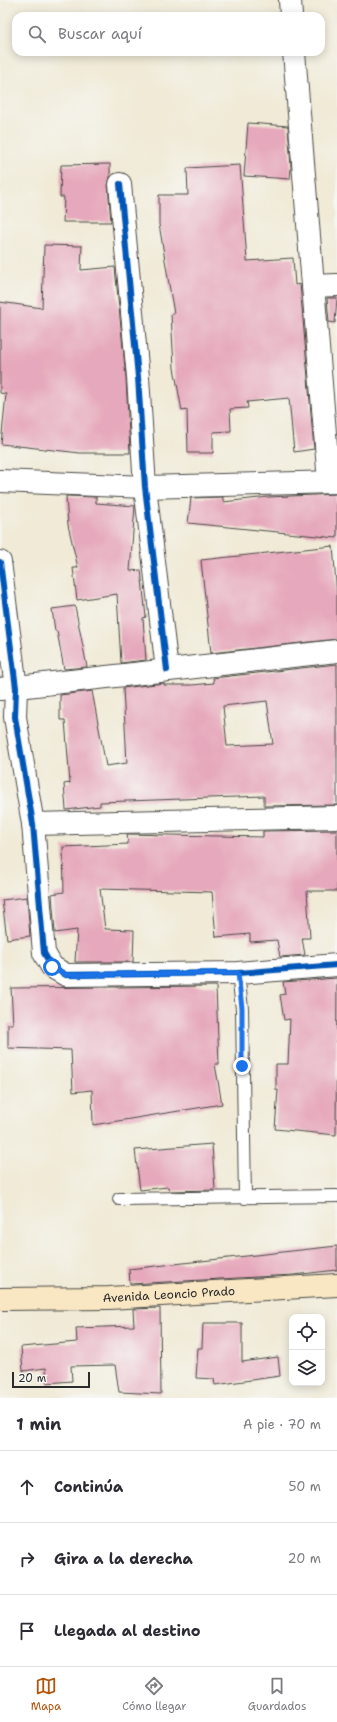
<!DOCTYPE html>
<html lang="es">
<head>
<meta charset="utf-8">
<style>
	:root { --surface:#fff; --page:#f7f7f7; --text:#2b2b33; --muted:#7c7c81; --line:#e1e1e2; --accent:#b45309 }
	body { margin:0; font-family:"Shantell Sans",sans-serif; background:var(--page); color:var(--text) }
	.controls { position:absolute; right:12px; bottom:12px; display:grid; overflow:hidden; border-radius:8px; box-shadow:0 2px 10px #0003 }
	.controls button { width:36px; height:36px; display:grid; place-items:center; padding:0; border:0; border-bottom:1px solid var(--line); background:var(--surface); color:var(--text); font:20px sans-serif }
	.scale { position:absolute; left:12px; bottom:10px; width:78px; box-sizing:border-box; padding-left:4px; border:2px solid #2b2b2b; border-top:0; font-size:11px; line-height:14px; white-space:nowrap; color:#2b2b2b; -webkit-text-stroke:3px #f6f6f2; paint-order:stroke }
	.stop { position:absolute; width:12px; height:12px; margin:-9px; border:3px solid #1a73e8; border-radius:50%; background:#fff }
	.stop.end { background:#1a73e8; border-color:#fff; box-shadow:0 1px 4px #0008 }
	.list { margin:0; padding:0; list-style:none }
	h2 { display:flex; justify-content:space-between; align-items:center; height:52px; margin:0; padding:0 16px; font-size:17px }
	h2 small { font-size:13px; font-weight:400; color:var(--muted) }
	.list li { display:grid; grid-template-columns:26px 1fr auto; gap:12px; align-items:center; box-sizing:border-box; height:72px; padding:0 16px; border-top:1px solid var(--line) }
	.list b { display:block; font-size:15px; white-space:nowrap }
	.list em { font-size:13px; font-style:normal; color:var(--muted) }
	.icon { flex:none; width:22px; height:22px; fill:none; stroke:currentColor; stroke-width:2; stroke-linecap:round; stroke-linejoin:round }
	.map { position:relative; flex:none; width:337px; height:1398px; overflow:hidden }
	.search { position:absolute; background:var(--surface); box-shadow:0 2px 10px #0003; left:12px; right:12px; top:12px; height:44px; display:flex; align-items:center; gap:10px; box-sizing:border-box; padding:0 14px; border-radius:12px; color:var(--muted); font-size:15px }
	.sheet { height:268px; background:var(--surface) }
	nav { display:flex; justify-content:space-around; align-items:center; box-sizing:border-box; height:56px; border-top:1px solid var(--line); background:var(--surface); font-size:11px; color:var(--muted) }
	nav a { display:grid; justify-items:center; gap:2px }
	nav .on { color:var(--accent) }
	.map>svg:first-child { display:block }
	.building { fill:#e6a8bc; fill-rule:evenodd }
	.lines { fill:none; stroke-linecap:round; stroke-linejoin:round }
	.lane-casing { stroke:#494845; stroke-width:14 }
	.street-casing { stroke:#494845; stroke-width:24 }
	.secondary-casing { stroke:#494845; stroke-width:24 }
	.lane { stroke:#fff; stroke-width:12 }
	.street { stroke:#fff; stroke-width:22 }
	.secondary { stroke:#f9e7c3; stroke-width:22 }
	.cycleway-casing { stroke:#f6f6f2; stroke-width:8 }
	.cycleway { stroke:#0057b8; stroke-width:6 }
	.route { stroke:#1a73e8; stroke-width:5 }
	.labels { text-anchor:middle; stroke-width:3; stroke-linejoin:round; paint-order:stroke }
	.street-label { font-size:12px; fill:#2b2b2b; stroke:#f6f6f2 }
</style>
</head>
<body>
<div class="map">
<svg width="337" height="1398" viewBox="0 0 337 1398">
	<rect width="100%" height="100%" fill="#f6f6f2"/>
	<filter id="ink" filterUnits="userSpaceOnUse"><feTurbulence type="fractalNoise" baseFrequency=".025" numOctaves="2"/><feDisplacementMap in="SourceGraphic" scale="8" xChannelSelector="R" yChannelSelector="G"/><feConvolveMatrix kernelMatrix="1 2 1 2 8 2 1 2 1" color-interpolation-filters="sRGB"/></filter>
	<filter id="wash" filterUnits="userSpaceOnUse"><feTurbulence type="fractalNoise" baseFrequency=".012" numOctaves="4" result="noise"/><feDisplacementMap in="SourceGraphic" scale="16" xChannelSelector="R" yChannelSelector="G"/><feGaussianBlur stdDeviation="0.9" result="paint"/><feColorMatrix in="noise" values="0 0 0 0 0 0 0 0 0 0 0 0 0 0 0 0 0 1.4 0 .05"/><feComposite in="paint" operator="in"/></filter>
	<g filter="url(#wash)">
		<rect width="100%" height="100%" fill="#f0ead6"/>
		<g id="blocks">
			<g class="building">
				<polygon points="248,123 288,126 291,167 290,179 244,176"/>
				<polygon points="110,164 110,177 108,185 111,222 63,222 64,197 60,197 61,165"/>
				<polygon points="240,165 247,261 293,258 295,285 300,284 314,449 294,452 289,398 247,402 248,408 230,409 231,431 213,432 213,453 188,453 187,410 182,411 174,368 171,314 174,314 159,224 159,195 188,195 187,168"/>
				<polygon points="44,245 82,246 81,270 115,267 126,378 130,453 80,453 1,444 6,394 0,393 0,302 42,308"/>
				<polygon points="327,298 337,298 335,323 329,322"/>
				<polygon points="337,494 337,538 188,523 191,498 223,497 223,502 268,497"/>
				<polygon points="66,496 96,497 96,503 135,506 130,571 141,570 146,617 143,618 146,660 121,663 117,594 77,600 73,568 78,568 68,525"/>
				<polygon points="333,546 337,596 337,639 211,653 201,560"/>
				<polygon points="75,606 87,667 64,669 57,631 55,631 52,609"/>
				<path d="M337 664V805L264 806V796L100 802V806L66 810 64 784 70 783 65 720H60V695L92 691 106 766 127 763 123 688 164 683V685H192L214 683 213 678ZM267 701 273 744 227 746 223 706Z"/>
				<polygon points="337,830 337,891 307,891 310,938 302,938 305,955 280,957 277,940 250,942 250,934 216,937 212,892 100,889 105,929 134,930 133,962 75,962 77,930 55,933 52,894 64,892 63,847 128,844 127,834 263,837 263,831"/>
				<polygon points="27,897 30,936 7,939 2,900"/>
				<polygon points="337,978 336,1135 275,1129 278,1090 276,1090 276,1064 288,1064 290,1019 284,1020 280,995 285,994 283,982"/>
				<polygon points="216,986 219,1064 215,1064 222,1104 93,1125 92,1090 73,1092 71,1050 8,1048 8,1024 13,1024 11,988"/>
				<polygon points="212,1144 215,1190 169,1191 168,1187 140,1190 135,1150"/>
				<polygon points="337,1246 337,1270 293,1275 130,1284 129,1269"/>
				<polygon points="160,1308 161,1394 119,1392 115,1365 71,1366 72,1381 47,1383 46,1368 23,1371 21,1347 77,1342 76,1328 134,1326 133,1309"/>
				<polygon points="203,1323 242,1323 242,1362 278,1357 280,1376 215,1385 214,1379 196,1378 198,1348 202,1348"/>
			</g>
		</g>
	</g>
	<g filter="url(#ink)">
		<use href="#blocks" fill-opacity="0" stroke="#494845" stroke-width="1"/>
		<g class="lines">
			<defs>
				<g id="lane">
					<polyline points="238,973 242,1009 245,1198"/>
					<polyline points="119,1199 337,1196"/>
				</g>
				<g id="street">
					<polyline points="290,0 291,16"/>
					<polyline points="294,52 329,482"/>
					<polyline points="120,184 138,377 145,487 167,670"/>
					<polyline points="313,286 337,285"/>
					<polyline points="0,481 145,487 337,482"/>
					<polyline points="0,562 16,688 15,717 33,824 44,953 52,967 66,975 238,973 337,965"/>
					<polyline points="0,689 337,651"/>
					<polyline points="33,824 337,817"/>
				</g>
				<g id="secondary">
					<path id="s1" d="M0 1299 109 1298 337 1285"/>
				</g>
			</defs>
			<use href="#lane" class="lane-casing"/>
			<use href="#street" class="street-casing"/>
			<use href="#secondary" class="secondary-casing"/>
			<use href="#lane" class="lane"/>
			<use href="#street" class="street"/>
			<use href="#secondary" class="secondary"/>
			<defs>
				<g id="cycleway">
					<polyline points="120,184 138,377 145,487 167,670"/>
					<polyline points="0,562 16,688 15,717 33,824 44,953 52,967 66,975 238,973 337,965"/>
				</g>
			</defs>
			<use href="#cycleway" class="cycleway-casing"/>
			<use href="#cycleway" class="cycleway"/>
		</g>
	</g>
	<g class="lines" filter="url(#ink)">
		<polyline class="route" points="52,967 66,975 238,973 242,1008 242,1066"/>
	</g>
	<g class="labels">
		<g class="street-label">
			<text dy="4" stroke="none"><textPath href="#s1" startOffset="169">Avenida Leoncio Prado</textPath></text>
		</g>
	</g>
</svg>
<div class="controls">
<button><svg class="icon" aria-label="locate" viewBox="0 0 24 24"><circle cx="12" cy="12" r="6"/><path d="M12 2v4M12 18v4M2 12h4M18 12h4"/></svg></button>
<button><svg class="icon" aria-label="layers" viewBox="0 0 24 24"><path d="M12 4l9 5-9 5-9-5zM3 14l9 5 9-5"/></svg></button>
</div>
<div class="scale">20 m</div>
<div class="stop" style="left:52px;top:967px"></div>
<div class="stop end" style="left:242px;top:1066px"></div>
<div class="search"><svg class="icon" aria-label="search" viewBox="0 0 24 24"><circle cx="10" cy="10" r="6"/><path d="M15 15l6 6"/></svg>Buscar aquí</div>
</div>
<section class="sheet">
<h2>1 min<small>A pie · 70 m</small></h2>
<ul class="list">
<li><svg class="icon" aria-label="ahead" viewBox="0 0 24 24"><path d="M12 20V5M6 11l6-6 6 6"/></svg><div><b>Continúa</b></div><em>50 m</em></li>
<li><svg class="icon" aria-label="right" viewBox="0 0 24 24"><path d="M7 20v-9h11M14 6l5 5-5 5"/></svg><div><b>Gira a la derecha</b></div><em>20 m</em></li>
<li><svg class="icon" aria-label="arrive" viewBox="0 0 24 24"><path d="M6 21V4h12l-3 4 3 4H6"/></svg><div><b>Llegada al destino</b></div></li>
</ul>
</section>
<nav>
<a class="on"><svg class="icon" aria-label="map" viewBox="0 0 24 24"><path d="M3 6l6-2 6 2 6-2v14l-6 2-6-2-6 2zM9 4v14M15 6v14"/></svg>Mapa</a>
<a><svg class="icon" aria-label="directions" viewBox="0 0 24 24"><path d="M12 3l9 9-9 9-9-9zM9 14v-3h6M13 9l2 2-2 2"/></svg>Cómo llegar</a>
<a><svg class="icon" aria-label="saved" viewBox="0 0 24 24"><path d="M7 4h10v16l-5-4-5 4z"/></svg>Guardados</a>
</nav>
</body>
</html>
